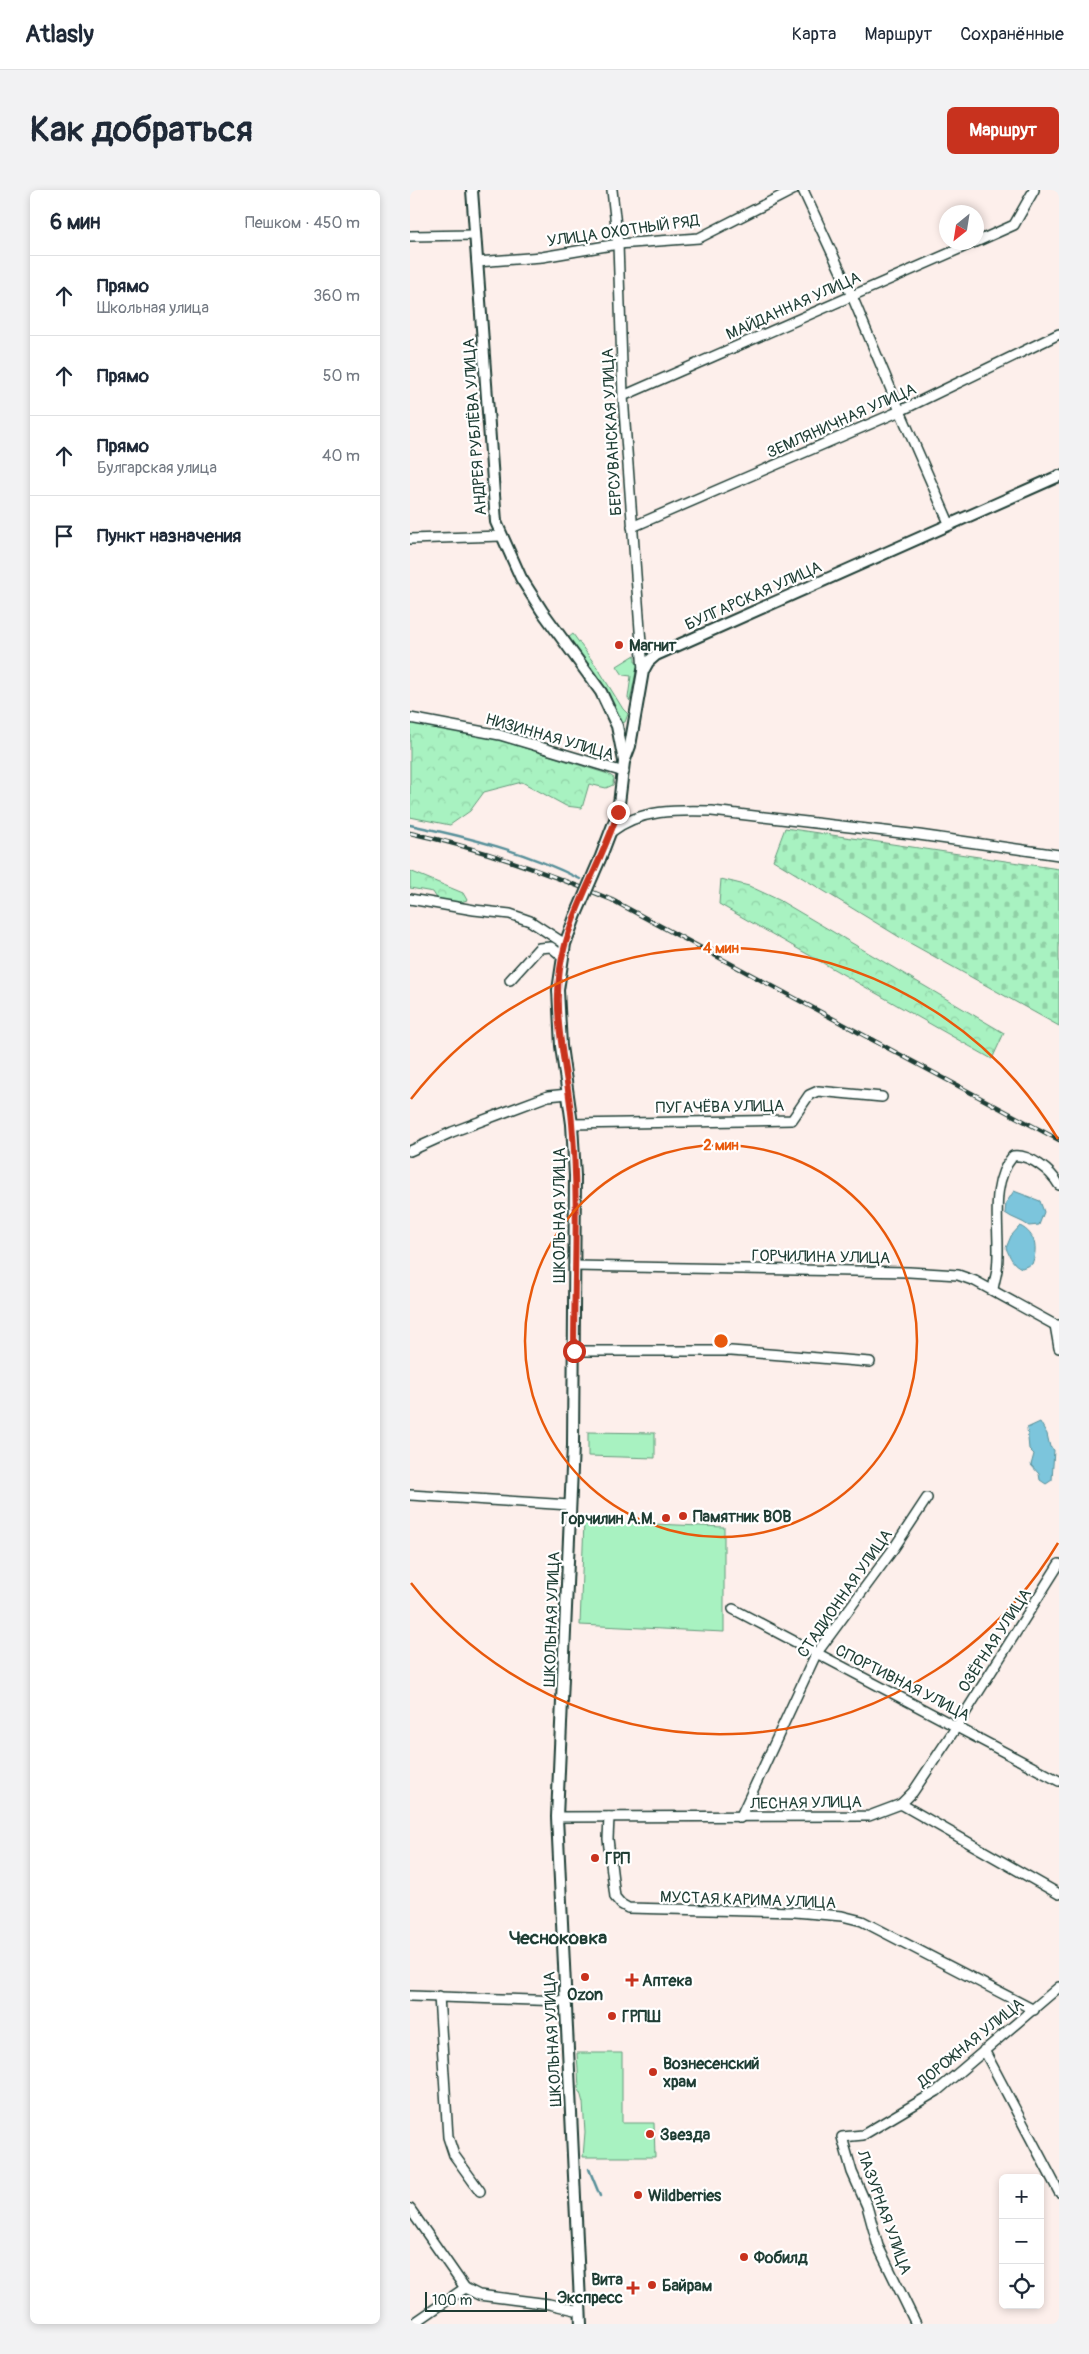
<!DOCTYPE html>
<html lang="ru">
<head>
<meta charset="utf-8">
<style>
	:root { --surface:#fff; --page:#f2f2f3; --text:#1f2937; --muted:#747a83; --line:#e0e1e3; --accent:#c8321e }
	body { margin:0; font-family:Pangolin,sans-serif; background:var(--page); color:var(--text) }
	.controls { position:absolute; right:15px; bottom:15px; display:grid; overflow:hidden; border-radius:8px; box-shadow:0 2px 8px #0003 }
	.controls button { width:45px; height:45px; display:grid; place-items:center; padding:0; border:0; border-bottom:1px solid var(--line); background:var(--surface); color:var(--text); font:25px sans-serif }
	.compass { position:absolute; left:529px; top:15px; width:45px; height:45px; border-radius:50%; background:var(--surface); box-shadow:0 2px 8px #0003; rotate:210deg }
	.scale { position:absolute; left:15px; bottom:12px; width:122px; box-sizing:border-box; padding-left:5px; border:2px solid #1f3d34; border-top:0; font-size:14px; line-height:18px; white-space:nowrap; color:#1f3d34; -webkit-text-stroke:4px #fff; paint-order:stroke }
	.stop { position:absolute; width:15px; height:15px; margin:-11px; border:4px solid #c8321e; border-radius:50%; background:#fff }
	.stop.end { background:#c8321e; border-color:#fff; box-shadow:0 1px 5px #0008 }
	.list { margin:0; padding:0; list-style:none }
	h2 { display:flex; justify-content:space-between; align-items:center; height:65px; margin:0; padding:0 20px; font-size:21px }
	h2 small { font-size:16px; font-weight:400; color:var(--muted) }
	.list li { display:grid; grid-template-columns:32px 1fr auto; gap:15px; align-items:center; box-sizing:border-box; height:80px; padding:0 20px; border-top:1px solid var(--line) }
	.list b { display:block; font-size:19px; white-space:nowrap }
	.list p { margin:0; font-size:16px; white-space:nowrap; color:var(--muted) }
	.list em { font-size:16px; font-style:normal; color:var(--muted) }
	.icon { flex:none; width:28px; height:28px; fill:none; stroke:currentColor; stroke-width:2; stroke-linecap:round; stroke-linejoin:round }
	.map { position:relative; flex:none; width:649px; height:2134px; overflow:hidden; border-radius:8px }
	header { display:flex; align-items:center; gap:30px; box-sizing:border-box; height:70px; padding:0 25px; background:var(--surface); border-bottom:1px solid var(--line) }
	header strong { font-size:24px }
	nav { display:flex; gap:28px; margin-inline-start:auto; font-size:18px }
	.intro { display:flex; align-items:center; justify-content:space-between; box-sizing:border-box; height:120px; padding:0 30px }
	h1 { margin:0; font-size:35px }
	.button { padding:12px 22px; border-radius:8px; background:var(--accent); color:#fff; font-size:18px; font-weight:700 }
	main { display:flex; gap:30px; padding:0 30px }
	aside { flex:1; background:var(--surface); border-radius:8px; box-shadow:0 2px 8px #0003 }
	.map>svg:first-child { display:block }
	.green { fill:#a8f2c1; stroke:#64987a }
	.forest { fill:url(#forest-crowns); stroke:#64987a }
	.cemetery { fill:url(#cemetery-stones); stroke:#64987a }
	.water { fill:#7cc5dc; stroke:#578f99 }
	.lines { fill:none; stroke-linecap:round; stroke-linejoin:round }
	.stream { stroke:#578f99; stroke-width:2.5 }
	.minor-casing { stroke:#1f3d34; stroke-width:12 }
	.tertiary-casing { stroke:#1f3d34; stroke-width:14 }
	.minor { stroke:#fff; stroke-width:9 }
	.tertiary { stroke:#fff; stroke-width:10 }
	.rail-casing { stroke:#1f3d34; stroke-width:4.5 }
	.rail { stroke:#fff; stroke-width:2.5; stroke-dasharray:8; stroke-linecap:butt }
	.tertiary-bridge-casing { stroke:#1f3d34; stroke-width:14; stroke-linecap:butt }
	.tertiary-bridge { stroke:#fff; stroke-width:10 }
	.route { stroke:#c8321e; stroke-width:6 }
	.ring { fill:none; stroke:#e8590c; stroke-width:2.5 }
	.poi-dot { fill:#c8321e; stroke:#fff; stroke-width:2 }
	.labels { text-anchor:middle; stroke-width:4.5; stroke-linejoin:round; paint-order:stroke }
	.street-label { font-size:16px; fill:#1f3d34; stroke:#fff }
	.poi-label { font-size:16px; font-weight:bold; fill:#1f3d34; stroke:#fff; text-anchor:start }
	.quarter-label { font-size:19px; font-weight:bold; fill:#1f3d34; stroke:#fff }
	.centre { fill:#e8590c; stroke:#fff; stroke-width:2.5 }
	.ring-label { font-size:15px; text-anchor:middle; font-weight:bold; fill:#e8590c; stroke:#fff; stroke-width:4.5; stroke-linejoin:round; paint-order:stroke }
</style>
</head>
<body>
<header>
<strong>Atlasly</strong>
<nav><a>Карта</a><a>Маршрут</a><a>Сохранённые</a></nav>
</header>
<div class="intro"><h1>Как добраться</h1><a class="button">Маршрут</a></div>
<main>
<aside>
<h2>6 мин<small>Пешком · 450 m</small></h2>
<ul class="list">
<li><svg class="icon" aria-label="ahead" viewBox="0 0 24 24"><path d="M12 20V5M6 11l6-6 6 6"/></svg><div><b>Прямо</b><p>Школьная улица</p></div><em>360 m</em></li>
<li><svg class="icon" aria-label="ahead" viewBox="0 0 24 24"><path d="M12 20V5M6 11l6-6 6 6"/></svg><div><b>Прямо</b></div><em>50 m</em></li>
<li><svg class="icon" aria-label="ahead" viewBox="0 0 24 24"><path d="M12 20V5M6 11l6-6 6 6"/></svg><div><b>Прямо</b><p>Булгарская улица</p></div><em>40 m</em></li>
<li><svg class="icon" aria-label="arrive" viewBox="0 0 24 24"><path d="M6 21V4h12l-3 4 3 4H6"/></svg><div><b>Пункт назначения</b></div></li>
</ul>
</aside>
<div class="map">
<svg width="649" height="2134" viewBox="0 0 649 2134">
	<defs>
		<pattern id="forest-crowns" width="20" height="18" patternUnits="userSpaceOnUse" patternTransform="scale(1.25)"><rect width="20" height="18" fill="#a8f2c1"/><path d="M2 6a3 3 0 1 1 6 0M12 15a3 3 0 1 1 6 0" fill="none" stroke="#90d0a6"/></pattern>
		<pattern id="cemetery-stones" width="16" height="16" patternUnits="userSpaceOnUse" patternTransform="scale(1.25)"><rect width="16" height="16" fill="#a8f2c1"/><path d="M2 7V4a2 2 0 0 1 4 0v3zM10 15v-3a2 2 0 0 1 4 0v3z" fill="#90d0a6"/></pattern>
	</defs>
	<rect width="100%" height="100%" fill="#fdefeb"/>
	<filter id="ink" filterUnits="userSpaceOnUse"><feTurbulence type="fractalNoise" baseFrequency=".02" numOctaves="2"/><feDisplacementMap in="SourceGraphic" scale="10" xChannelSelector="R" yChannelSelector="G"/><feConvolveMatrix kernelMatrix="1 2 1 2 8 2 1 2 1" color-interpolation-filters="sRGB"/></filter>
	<g filter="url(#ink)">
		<g class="green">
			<polygon points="163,444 189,480 213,519 218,524 215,532 212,533 190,491 158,448"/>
			<polygon points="225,465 225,472 228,472 220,511 218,508 221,486 213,485 207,476"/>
			<polygon points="178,1242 245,1243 245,1268 178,1266"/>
			<polygon points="174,1331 314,1337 314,1442 170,1435"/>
			<polygon points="167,1863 212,1863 212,1933 244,1933 245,1967 173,1967 175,1942 173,1913 169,1898"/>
		</g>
		<g class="forest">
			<polygon points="0,532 67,543 198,584 204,588 203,595 196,598 179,594 172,618 156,616 112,592 74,602 60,621 40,635 0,627"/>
			<polygon points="0,681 53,703 57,710 48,713 28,710 23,702 0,698"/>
			<polygon points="311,689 339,696 369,710 594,843 582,869 309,714"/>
		</g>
		<polygon class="cemetery" points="375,638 649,679 649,836 491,748 363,670"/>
		<g class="water">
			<path d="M604 1001 630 1011 634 1022 629 1035 619 1036C611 1030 603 1029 595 1023L596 1013Z"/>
			<path d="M610 1036C626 1044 628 1059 622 1074L612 1078C603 1075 600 1067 596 1058L601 1046Z"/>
			<polygon points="630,1232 637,1244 640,1257 644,1260 642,1290 636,1294 630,1290 629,1284 621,1275 624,1264 619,1259 617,1238"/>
		</g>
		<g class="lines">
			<g class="stream">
				<path d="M0 635C58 647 117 662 170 689"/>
				<polyline points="179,1979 190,2006"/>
			</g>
			<defs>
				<g id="minor">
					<polyline points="202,0 208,54 213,206 233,481"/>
					<polyline points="393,0 442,106 490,221 539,333"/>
					<polyline points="0,46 65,45"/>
					<polyline points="566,52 604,35 624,0"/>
					<polyline points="67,72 132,67 208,54 289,48 383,0"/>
					<polyline points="213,206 565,52"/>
					<polyline points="222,337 490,221 649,144"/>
					<polyline points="0,349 91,346"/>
					<polyline points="0,528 90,545 214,582"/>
					<path d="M201 642C230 619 267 620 302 621L509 645 649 665"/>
					<polyline points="0,709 64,720 100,724 120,731 155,754"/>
					<polyline points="100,790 129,758 141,757 152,766"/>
					<polyline points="162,934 382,930 399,905 408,901 472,907"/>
					<polyline points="0,961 42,942 138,906 158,904"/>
					<polyline points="164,1076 499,1082 548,1085 565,1091 645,1135 649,1135"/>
					<path d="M583 1099C584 1093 586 1086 587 1080 592 1044 577 996 603 966 620 964 641 981 649 995"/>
					<polyline points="645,1135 649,1158"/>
					<polyline points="164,1161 321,1161 460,1172"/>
					<polyline points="0,1305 160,1315"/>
					<polyline points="323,1419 649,1591"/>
					<polyline points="491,1614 503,1602 547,1536 649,1374"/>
					<polyline points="147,1627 459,1626 491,1614 649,1704"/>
					<polyline points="199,1627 198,1649 205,1707 211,1714 218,1718 385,1722 432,1726 452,1731 624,1820"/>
					<polyline points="330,1628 406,1464 484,1358 517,1308"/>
					<polyline points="0,1806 155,1811"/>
					<polyline points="29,1806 38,1947 44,1965 70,2001"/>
					<polyline points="574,1860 649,2002"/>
					<polyline points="0,2019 55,2098"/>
					<polyline points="3,2134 55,2098 69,2105 139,2114 170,2121"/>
					<polyline points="506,2134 468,2056 457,2016 442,1982 432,1947 453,1945 527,1901 649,1797"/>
				</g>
				<g id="tertiary">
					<polyline points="62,0 86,332 111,388 132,421 191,502 207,536 214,571"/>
					<polyline points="190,669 208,622 214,572 220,556 233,481 238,472 246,465 649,286"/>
					<polyline points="165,727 155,754 148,800 151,856 162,934 165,986 163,1255 147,1627 171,2134"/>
				</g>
			</defs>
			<use href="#minor" class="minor-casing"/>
			<use href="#tertiary" class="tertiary-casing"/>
			<use href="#minor" class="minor"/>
			<use href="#tertiary" class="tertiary"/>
			<defs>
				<path id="rail" d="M0 643C70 658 136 682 202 710L649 950"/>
			</defs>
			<use href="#rail" class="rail-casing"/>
			<use href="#rail" class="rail"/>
			<defs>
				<polyline id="tertiary-bridge" points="165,727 190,669"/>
			</defs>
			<use href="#tertiary-bridge" class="tertiary-bridge-casing"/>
			<use href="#tertiary-bridge" class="tertiary-bridge"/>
		</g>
	</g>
	<g class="lines" filter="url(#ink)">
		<path class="route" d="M164 1161C164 1086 169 1008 162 933 158 882 142 830 150 779 158 724 191 675 208 622"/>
	</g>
	<g class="ring">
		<circle cx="311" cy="1151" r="196"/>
		<path d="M648 1353A393 393 0 0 1 1 1393M1 909A393 393 0 0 1 648 949"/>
	</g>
	<g class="poi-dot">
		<circle cx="209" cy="455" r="5"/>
		<circle cx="273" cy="1326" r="5"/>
		<circle cx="256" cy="1328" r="5"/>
		<circle cx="185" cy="1668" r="5"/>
		<circle cx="175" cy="1787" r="5"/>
		<path d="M219.5 1782.5h5v5h5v5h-5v5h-5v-5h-5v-5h5z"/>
		<circle cx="202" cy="1826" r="5"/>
		<circle cx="243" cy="1882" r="5"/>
		<circle cx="240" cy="1944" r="5"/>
		<circle cx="228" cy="2005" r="5"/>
		<circle cx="334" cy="2067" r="5"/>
		<circle cx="242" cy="2095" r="5"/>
		<path d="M220.5 2090.5h5v5h5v5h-5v5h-5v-5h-5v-5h5z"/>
	</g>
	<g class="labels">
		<g class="street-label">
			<text transform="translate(213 40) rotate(-8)" y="6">УЛИЦА ОХОТНЫЙ РЯД</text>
			<text transform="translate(383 115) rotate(-24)" y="6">МАЙДАННАЯ УЛИЦА</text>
			<text transform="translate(431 230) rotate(-24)" y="6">ЗЕМЛЯНИЧНАЯ УЛИЦА</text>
			<text transform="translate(64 237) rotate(-94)" y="6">АНДРЕЯ РУБЛЁВА УЛИЦА</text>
			<text transform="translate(201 242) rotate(-93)" y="6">БЕРСУВАНСКАЯ УЛИЦА</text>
			<text transform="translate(343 405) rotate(-24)" y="6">БУЛГАРСКАЯ УЛИЦА</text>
			<text transform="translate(140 546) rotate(16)" y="6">НИЗИННАЯ УЛИЦА</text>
			<text transform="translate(310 916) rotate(-1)" y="6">ПУГАЧЁВА УЛИЦА</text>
			<text transform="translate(149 1025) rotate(-90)" y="6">ШКОЛЬНАЯ УЛИЦА</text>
			<text transform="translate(411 1066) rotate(1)" y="6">ГОРЧИЛИНА УЛИЦА</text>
			<text transform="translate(434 1403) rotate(-55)" y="6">СТАДИОННАЯ УЛИЦА</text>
			<text transform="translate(141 1429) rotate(-88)" y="6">ШКОЛЬНАЯ УЛИЦА</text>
			<text transform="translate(584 1450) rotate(-57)" y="6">ОЗЁРНАЯ УЛИЦА</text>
			<text transform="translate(493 1492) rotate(27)" y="6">СПОРТИВНАЯ УЛИЦА</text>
			<text transform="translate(396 1612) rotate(-1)" y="6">ЛЕСНАЯ УЛИЦА</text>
			<text transform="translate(338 1709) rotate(2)" y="6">МУСТАЯ КАРИМА УЛИЦА</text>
			<text transform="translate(142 1849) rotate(-93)" y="6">ШКОЛЬНАЯ УЛИЦА</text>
			<text transform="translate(560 1852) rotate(-39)" y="6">ДОРОЖНАЯ УЛИЦА</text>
			<text transform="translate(475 2022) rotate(70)" y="6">ЛАЗУРНАЯ УЛИЦА</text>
		</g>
		<g class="poi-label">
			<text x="219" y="461">Магнит</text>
			<text x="283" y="1332">Памятник ВОВ</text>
			<text x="246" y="1334" text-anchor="end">Горчилин А.М.</text>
			<text x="195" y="1674">ГРП</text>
			<text x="232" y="1796">Аптека</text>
			<text x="175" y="1810" text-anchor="middle">Ozon</text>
			<text x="212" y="1832">ГРПШ</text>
			<text x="253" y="1879">Вознесенский<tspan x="253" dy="18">храм</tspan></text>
			<text x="250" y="1950">Звезда</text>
			<text x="238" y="2011">Wildberries</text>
			<text x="344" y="2073">Фобилд</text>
			<text x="213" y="2095" text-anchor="end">Вита<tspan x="213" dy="18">Экспресс</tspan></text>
			<text x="252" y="2101">Байрам</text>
		</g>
		<g class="quarter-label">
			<text x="148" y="1754">Чесноковка</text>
		</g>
	</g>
	<circle cx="311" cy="1151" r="8" class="centre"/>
	<g class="ring-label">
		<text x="311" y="763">4 мин</text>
		<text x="311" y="960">2 мин</text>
	</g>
</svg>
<div class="controls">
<button>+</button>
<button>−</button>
<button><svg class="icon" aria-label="locate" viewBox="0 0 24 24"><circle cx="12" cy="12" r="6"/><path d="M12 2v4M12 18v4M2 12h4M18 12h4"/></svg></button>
</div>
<svg class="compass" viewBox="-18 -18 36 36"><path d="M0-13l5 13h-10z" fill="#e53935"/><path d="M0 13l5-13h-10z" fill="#747a83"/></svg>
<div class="scale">100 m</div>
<div class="stop" style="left:164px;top:1161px"></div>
<div class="stop end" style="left:208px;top:622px"></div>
</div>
</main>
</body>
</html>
